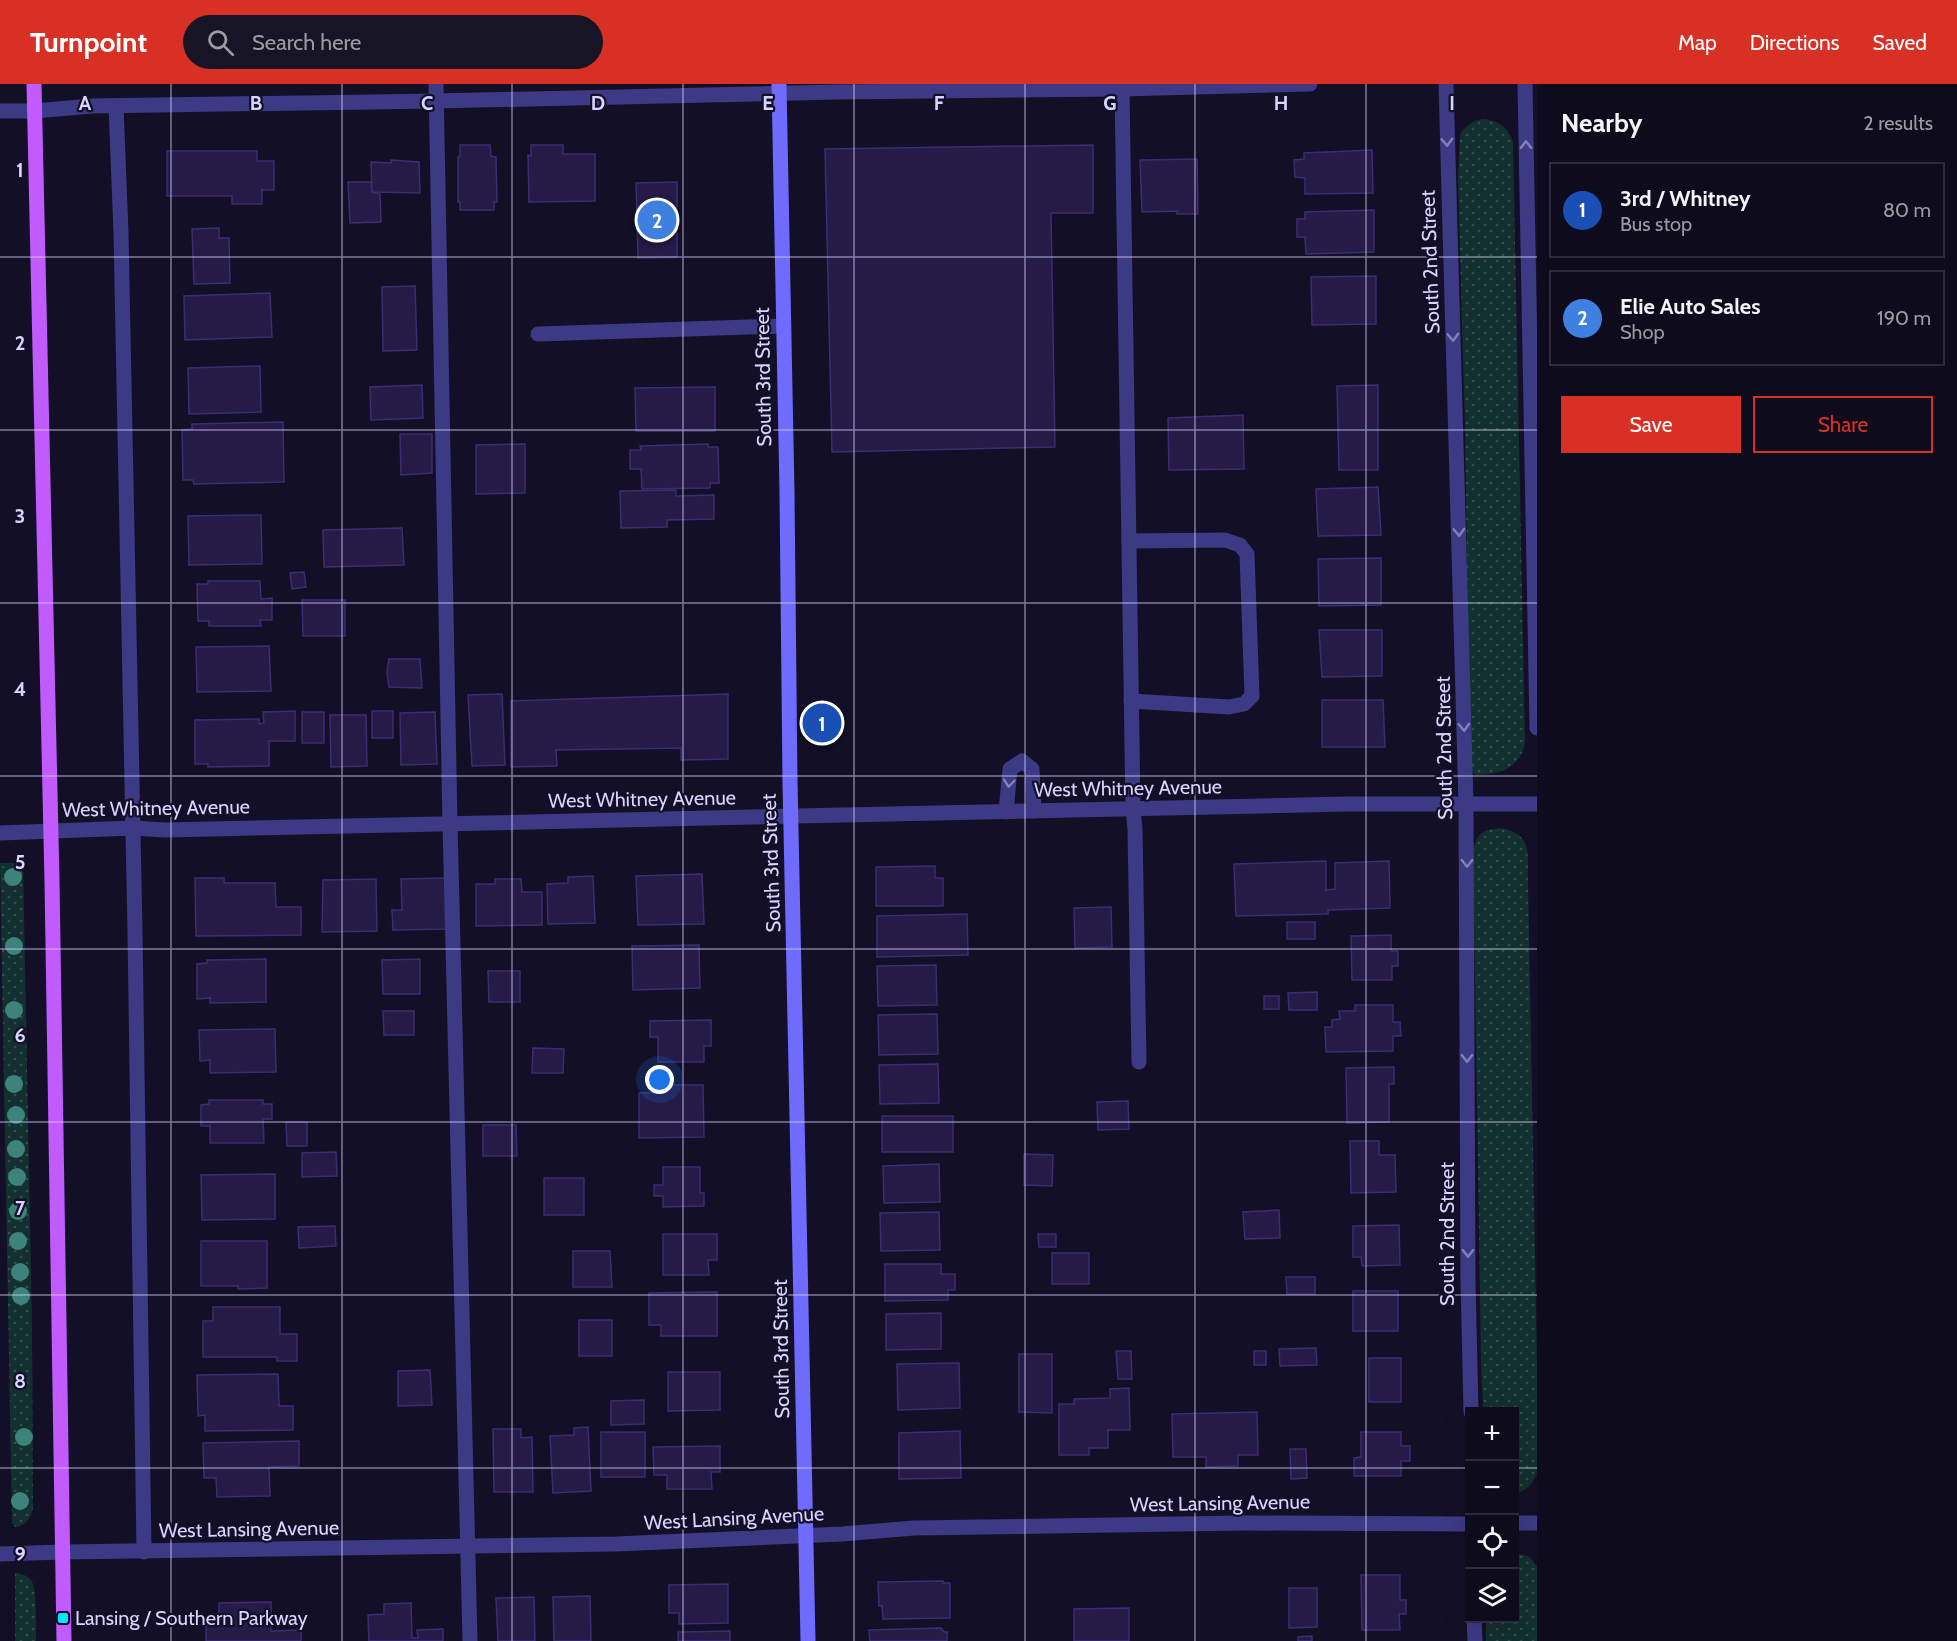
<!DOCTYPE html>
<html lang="en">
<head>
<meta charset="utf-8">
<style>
	:root { --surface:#0e0b1c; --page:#171425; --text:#f1f3f6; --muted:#9b9ba3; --line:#2e2b3b; --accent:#d93025 }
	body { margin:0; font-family:Cabin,sans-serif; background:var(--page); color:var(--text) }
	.controls { position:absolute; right:18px; bottom:18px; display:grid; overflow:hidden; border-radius:0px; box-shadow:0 6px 24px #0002 }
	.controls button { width:54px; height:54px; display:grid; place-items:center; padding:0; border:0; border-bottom:2px solid var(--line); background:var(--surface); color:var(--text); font:30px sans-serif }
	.you { position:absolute; left:660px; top:996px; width:21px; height:21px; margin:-15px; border:4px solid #fff; border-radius:50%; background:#1a73e8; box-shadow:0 0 0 9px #1a73e833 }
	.badge { display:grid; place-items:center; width:39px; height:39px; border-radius:50%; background:var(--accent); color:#fff; font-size:20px; font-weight:700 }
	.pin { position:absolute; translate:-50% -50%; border:3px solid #fff; box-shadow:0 2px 6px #0006 }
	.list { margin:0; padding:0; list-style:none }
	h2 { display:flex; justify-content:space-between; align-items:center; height:78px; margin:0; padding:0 24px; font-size:26px }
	h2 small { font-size:20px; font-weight:400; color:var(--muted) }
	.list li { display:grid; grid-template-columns:39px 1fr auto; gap:18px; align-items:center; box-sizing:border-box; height:96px; margin:0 12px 12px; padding:0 12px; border:2px solid var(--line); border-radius:0px }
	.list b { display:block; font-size:22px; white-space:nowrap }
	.list p { margin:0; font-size:20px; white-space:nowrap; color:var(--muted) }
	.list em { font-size:20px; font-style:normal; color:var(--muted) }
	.actions { display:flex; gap:12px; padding:18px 24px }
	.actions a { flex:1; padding:14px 0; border:2px solid var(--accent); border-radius:0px; text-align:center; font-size:21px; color:var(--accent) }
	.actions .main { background:var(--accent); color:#fff }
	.icon { flex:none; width:33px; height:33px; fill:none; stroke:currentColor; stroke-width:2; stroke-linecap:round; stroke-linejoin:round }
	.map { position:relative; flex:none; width:1537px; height:1557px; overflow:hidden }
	header { display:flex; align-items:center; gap:36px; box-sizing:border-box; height:84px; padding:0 30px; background:var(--accent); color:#fff }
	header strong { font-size:28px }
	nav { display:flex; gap:33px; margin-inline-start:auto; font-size:21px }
	.search { width:420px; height:54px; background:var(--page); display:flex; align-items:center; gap:15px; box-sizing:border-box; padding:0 21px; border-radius:33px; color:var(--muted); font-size:22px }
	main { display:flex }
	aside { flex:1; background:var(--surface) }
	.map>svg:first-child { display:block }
	.grass { fill:url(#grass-dots) }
	.building { fill:#241b47; stroke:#3b2d73; stroke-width:1.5 }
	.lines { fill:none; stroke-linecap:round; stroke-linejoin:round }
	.lane { stroke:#3d3a85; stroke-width:15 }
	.street { stroke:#3d3a85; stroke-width:15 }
	.secondary { stroke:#6f6bff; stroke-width:15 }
	.primary { stroke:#c25bff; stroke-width:15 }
	.tree { fill:#3d827b }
	.oneway { stroke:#837fbc }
	.grid { fill:none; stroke:#d9d4ff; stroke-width:1.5; stroke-opacity:0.55 }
	.poi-dot { fill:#00e5ff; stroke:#130f26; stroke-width:2 }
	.labels { text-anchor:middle; stroke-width:4.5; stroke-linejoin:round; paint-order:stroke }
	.street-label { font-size:20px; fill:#d9d4ff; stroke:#130f26 }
	.poi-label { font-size:20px; fill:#d9d4ff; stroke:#130f26; text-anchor:start }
	.grid-label { font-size:20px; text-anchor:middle; font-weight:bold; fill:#d9d4ff; stroke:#130f26; stroke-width:4.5; stroke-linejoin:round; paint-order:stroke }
</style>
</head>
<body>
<header>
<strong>Turnpoint</strong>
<div class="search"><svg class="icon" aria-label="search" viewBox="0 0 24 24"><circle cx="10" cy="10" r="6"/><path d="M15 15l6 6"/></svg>Search here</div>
<nav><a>Map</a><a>Directions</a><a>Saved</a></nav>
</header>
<main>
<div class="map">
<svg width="1537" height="1557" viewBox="0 0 1537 1557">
	<defs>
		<pattern id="grass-dots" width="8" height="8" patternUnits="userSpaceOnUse" patternTransform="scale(1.5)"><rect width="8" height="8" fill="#12302f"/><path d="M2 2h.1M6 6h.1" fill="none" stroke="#344d4e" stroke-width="1.8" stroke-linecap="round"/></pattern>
	</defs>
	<rect width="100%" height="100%" fill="#130f26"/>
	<g class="grass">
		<path d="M1484 35C1499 37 1508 43 1513 58L1525 658C1521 685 1498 691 1475 691L1470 684 1465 346 1458 95 1460 50C1467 41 1473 36 1484 35Z"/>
		<path d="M1500 744C1534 750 1527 770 1528 798L1537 1278V1388C1534 1400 1526 1407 1515 1410L1514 1328 1483 1327 1481 1275 1473 770C1475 751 1481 746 1500 744Z"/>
		<path d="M0 779H23L32 1242 33 1424C30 1434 27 1442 15 1443L12 1439Z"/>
		<polygon points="1515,1468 1530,1473 1537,1483 1537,1557 1486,1557 1486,1535 1514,1534"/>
		<path d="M15 1489C22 1489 28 1492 32 1498 37 1506 36 1545 36 1557H15Z"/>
	</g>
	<g class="building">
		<polygon points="460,61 490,61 491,72 496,73 497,118 494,118 494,126 460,126 460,118 458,118 458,73 460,72"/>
		<polygon points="531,61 563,61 563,70 595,70 595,117 529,118 528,71 531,72"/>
		<polygon points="1093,61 1093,129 1051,129 1055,363 832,368 825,65"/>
		<polygon points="1372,66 1373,109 1305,110 1305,94 1295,93 1294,76 1304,75 1304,69"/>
		<polygon points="167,67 257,67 257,77 274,77 274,106 262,106 262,120 232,120 232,112 167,112"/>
		<polygon points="1197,75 1198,130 1177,130 1177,127 1142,128 1140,76"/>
		<polygon points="391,76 419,78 420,109 372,108 371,78 391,79"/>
		<polygon points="348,98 371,98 372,108 380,110 381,138 350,139"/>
		<polygon points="677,98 677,173 638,174 636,99"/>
		<polygon points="1374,126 1374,168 1306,170 1305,153 1297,153 1297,135 1305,135 1305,128"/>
		<polygon points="219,144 219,154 229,154 230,199 194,200 192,145"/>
		<polygon points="1376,192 1376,240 1312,241 1311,193"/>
		<polygon points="415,202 417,266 383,267 382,203"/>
		<polygon points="270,209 272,253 185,256 184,212"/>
		<polygon points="260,282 261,328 189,330 188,284"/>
		<polygon points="422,301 423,334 371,336 370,303"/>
		<polygon points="1378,301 1378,386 1339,386 1337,302"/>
		<polygon points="715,303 715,347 636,347 635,304"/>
		<polygon points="1243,331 1244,385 1169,386 1168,334"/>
		<polygon points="283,338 284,398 194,400 193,396 183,396 182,346 192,345 192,340"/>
		<polygon points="400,350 432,350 432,389 401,391"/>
		<polygon points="525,360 525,409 476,410 476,361"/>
		<polygon points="708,360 708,363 718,363 719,399 710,399 710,404 642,405 641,385 630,385 630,366 641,366 640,362"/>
		<polygon points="1378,403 1381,451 1318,452 1316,405"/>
		<polygon points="676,406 676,412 714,411 714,435 667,436 667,443 621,444 620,407"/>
		<polygon points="261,431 262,480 189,481 188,432"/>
		<polygon points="402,444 404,481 324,483 323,446"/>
		<polygon points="1381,474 1381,521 1319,522 1318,475"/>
		<polygon points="304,488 306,503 292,505 290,489"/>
		<polygon points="208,497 260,497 261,515 272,514 272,536 260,536 261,542 209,542 209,537 198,537 197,500 208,500"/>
		<polygon points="302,516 345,516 345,552 303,552"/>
		<polygon points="1319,546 1382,546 1382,592 1322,593"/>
		<polygon points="269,562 271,607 197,608 196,563"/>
		<polygon points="389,575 420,575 422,604 389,603 387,589"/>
		<polygon points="502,610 505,681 472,682 468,611"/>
		<polygon points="728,610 728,675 681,676 681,664 556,666 557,682 511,683 511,617"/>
		<polygon points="1322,616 1383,616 1385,663 1322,663"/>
		<polygon points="295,627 295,657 269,657 269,682 208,683 208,680 195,680 195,636 259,635 259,640 264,639 263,628"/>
		<rect x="372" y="627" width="21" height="27"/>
		<rect x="302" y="628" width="22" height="31"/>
		<polygon points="435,628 437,680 401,681 400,629"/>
		<polygon points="330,631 366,631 367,682 331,683"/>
		<polygon points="828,632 836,632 835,646 828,646"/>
		<polygon points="1326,777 1326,806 1335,805 1335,779 1389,777 1390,824 1328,826 1328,830 1236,832 1234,780"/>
		<polygon points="935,782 935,794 943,794 943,822 876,822 876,783"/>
		<polygon points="702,790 704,840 638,841 636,792"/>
		<polygon points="593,792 595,839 548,840 547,800 568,799 568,793"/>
		<polygon points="195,794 224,794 224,799 275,799 276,823 301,823 301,851 196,852"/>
		<polygon points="446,794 447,845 393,846 392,826 402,826 401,795"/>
		<polygon points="376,795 377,847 322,848 323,796"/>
		<polygon points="495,795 521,795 522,808 542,808 542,841 476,842 476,800 495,800"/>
		<polygon points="1111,823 1112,863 1075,864 1074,824"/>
		<polygon points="967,830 968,871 877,873 877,832"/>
		<rect x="1287" y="838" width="28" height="17"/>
		<polygon points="1391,851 1391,867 1398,867 1398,882 1392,882 1392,896 1352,896 1351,852"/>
		<polygon points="699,861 700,904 633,906 632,862"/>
		<polygon points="266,875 266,918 210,919 210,914 197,915 197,880 207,879 207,876"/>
		<polygon points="420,875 420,910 383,910 382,876"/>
		<polygon points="936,881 937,921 878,922 877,882"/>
		<polygon points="488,887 520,887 520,918 489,918"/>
		<polygon points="1317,908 1317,926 1289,926 1288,909"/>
		<rect x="1264" y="912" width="15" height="13"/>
		<polygon points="1355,921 1393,921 1393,938 1400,938 1401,952 1393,952 1393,967 1326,968 1325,943 1332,943 1332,936 1340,935 1339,927 1355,927"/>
		<polygon points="383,927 414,927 414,951 384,951"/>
		<polygon points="937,930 938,970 879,971 878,931"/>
		<polygon points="711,936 711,962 704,962 704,978 658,978 658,953 650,953 650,937"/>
		<polygon points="275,945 276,988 210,989 210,976 200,977 199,946"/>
		<polygon points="533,964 564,965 563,989 532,989"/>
		<polygon points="938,980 939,1019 880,1020 879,981"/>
		<polygon points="1394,983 1394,1000 1389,1000 1389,1038 1347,1039 1346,984"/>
		<polygon points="661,1001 703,1001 704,1053 639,1054 639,1009 661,1008"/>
		<polygon points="209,1016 263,1016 263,1020 272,1020 272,1035 263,1035 264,1059 210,1059 210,1042 201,1042 201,1021 209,1020"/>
		<polygon points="1128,1017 1129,1045 1098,1046 1097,1018"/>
		<rect x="882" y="1032" width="71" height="36"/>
		<polygon points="286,1038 307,1038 307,1062 287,1062"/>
		<polygon points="483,1041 516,1041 517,1072 483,1072"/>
		<polygon points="1350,1057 1379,1057 1379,1071 1395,1071 1396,1108 1351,1109"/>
		<polygon points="336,1068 337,1092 302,1093 302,1069"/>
		<polygon points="1024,1070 1053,1071 1052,1102 1024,1101"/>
		<polygon points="939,1080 940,1118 884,1119 883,1082"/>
		<polygon points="663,1083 700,1083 700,1109 704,1109 704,1122 663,1123 663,1112 654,1112 654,1101 663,1101"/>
		<polygon points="275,1090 275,1135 202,1136 201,1091"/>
		<rect x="544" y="1094" width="40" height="37"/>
		<polygon points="1279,1126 1280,1154 1245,1155 1243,1128"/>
		<polygon points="939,1128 940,1166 881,1167 880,1129"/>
		<polygon points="1399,1141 1400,1181 1362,1182 1361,1173 1353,1173 1353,1142"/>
		<polygon points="335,1142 336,1162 299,1164 298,1143"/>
		<polygon points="663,1150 717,1150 717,1176 708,1176 709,1191 663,1191"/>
		<polygon points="1038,1150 1056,1150 1056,1163 1039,1163"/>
		<polygon points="201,1157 267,1157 267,1204 238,1205 238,1202 201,1202"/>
		<polygon points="573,1167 610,1167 612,1203 573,1203"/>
		<rect x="1052" y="1169" width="37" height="31"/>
		<polygon points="885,1180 941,1180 941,1190 955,1190 955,1206 948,1206 948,1216 885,1217"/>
		<polygon points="1286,1193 1315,1193 1315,1210 1287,1210"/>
		<rect x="1353" y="1207" width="45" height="40"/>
		<polygon points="717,1208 717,1252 661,1252 661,1241 649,1241 649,1209"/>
		<polygon points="213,1223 280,1223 280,1250 297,1250 297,1277 277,1277 277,1273 203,1273 203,1237 213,1237"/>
		<polygon points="941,1229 941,1265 886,1266 886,1230"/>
		<rect x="579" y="1236" width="33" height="36"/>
		<polygon points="1316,1264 1317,1281 1280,1282 1279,1265"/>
		<polygon points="1116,1267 1131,1267 1132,1295 1118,1295"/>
		<rect x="1254" y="1267" width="12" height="14"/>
		<polygon points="1019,1270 1052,1270 1052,1329 1019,1328"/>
		<rect x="1369" y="1274" width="32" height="44"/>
		<polygon points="959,1279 960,1324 898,1326 897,1280"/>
		<polygon points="430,1286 432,1321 398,1322 398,1287"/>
		<polygon points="668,1288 720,1288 720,1326 668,1327"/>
		<polygon points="278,1290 279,1322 293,1322 293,1346 205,1347 205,1331 198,1332 197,1291"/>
		<polygon points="1129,1304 1130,1346 1108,1346 1108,1364 1089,1364 1089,1371 1059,1371 1059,1320 1074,1320 1074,1315 1110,1314 1110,1305"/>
		<polygon points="644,1316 644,1340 611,1341 611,1317"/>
		<polygon points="1257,1328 1258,1371 1238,1371 1238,1382 1206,1383 1206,1373 1173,1373 1172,1330"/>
		<polygon points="588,1343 591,1407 553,1409 550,1352 574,1351 574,1344"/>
		<polygon points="493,1345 521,1345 521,1354 532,1353 533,1408 494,1408"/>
		<polygon points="960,1347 961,1394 899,1395 899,1349"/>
		<rect x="601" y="1348" width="44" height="45"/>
		<polygon points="1361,1348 1401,1348 1401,1362 1410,1362 1410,1377 1401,1377 1401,1392 1354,1392 1354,1374 1361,1373"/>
		<polygon points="299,1357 299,1382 269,1383 270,1412 217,1413 216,1394 204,1394 203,1359"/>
		<polygon points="720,1362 720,1388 711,1388 712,1405 667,1405 667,1391 654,1391 653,1363"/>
		<polygon points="1290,1365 1306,1365 1307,1394 1291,1395"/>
		<polygon points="1361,1491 1400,1491 1400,1516 1406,1516 1406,1530 1399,1530 1400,1546 1362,1546"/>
		<polygon points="943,1497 943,1499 950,1499 950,1534 883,1535 882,1522 879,1522 878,1498"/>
		<polygon points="728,1500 728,1539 679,1540 679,1529 669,1529 669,1501"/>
		<polygon points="1289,1504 1317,1504 1317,1543 1289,1544"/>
		<polygon points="590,1512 591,1557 554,1557 553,1513"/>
		<polygon points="534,1513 535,1557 498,1557 496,1514"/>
		<polygon points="271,1518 271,1547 301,1546 301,1557 206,1557 206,1540 219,1540 219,1519"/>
		<polygon points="411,1519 412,1554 418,1554 417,1546 443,1545 443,1557 369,1557 368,1531 384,1530 384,1520"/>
		<polygon points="1129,1524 1129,1557 1074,1557 1074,1525"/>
		<polygon points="941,1544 944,1548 947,1548 947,1557 870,1557 869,1546"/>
		<polygon points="730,1547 730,1557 678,1557 678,1548"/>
		<polygon points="1312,1552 1312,1557 1298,1557 1298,1553"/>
	</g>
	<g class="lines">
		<g class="lane">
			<polyline points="436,0 450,740 470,1557"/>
			<polyline points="1122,5 1133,725 1135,745 1139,978"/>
			<polyline points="538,250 783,242"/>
			<polyline points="1129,457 1225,456 1240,461 1247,470 1252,612 1244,620 1229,623 1131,617"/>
			<polyline points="1006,728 1010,685 1022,677 1032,685 1034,727"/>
		</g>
		<g class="street">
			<polyline points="1446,0 1466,720 1468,1196 1471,1328"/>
			<polyline points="1525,0 1537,644"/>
			<polyline points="116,22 121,149 135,848 144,1468"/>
			<polyline points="0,27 34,27 92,22 436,17 837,8 1122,5 1310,0"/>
			<polyline points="0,749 133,744 165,746 1346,720 1537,720"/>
			<polyline points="1514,1439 1537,1439"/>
			<polyline points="0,1470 63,1468 616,1460 842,1450 914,1444 1243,1439 1470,1440"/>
			<polyline points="1474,1534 1475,1557"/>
		</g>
		<polyline class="secondary" points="779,0 787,408 790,698 808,1557"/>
		<polyline class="primary" points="34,0 52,797 64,1557"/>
	</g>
	<g class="tree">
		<circle cx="13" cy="793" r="9"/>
		<circle cx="14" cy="862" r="9"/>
		<circle cx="14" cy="926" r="9"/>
		<circle cx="14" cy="1000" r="9"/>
		<circle cx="16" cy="1031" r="9"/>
		<circle cx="16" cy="1065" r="9"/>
		<circle cx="17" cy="1093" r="9"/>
		<circle cx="18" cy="1127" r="9"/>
		<circle cx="18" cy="1157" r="9"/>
		<circle cx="20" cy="1188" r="9"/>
		<circle cx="21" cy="1212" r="9"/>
		<circle cx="24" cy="1353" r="9"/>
		<circle cx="20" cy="1417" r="9"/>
	</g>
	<defs><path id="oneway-chevron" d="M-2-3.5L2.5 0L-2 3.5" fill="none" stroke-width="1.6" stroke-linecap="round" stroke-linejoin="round" transform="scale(1.5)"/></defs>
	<g class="oneway">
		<use href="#oneway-chevron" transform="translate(1447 58) rotate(88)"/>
		<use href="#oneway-chevron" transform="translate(1526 61) rotate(-91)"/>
		<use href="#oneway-chevron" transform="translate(1453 253) rotate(88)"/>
		<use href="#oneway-chevron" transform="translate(1459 448) rotate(88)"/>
		<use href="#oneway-chevron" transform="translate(1464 643) rotate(88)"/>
		<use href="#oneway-chevron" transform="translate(1009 699) rotate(95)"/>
		<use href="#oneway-chevron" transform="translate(1467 779) rotate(90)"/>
		<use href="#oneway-chevron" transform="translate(1467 974) rotate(90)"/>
		<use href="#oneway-chevron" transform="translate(1468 1169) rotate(90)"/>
	</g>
	<path class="grid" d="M171 0V1557M342 0V1557M512 0V1557M683 0V1557M854 0V1557M1025 0V1557M1195 0V1557M1366 0V1557M0 173H1537M0 346H1537M0 519H1537M0 692H1537M0 865H1537M0 1038H1537M0 1211H1537M0 1384H1470M1514 1384H1537"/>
	<rect class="poi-dot" x="57" y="1528" width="12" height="12" rx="3"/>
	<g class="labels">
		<g class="street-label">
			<text transform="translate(1430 178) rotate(-92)" y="7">South 2nd Street</text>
			<text transform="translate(763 293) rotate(-91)" y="7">South 3rd Street</text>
			<text transform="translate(1444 664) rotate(-91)" y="7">South 2nd Street</text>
			<text transform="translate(1128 704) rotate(-1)" y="7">West Whitney Avenue</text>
			<text transform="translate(642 715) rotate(-1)" y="7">West Whitney Avenue</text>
			<text transform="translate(156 724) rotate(-1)" y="7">West Whitney Avenue</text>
			<text transform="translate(771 779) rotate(-92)" y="7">South 3rd Street</text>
			<text transform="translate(1447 1150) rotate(-90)" y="7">South 2nd Street</text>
			<text transform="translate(781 1265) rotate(-91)" y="7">South 3rd Street</text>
			<text transform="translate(1220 1419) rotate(-1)" y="7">West Lansing Avenue</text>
			<text transform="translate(734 1434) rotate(-3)" y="7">West Lansing Avenue</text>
			<text transform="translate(249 1445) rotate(-1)" y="7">West Lansing Avenue</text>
		</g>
		<g class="poi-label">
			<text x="75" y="1541">Lansing / Southern Parkway</text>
		</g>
	</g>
	<g class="grid-label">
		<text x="85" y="26">A</text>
		<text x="256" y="26">B</text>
		<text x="427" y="26">C</text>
		<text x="598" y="26">D</text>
		<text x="768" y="26">E</text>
		<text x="939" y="26">F</text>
		<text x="1110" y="26">G</text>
		<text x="1281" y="26">H</text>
		<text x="1452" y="26">I</text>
		<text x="20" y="93">1</text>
		<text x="20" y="266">2</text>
		<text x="20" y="439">3</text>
		<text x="20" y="612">4</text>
		<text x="20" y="785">5</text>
		<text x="20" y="958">6</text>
		<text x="20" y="1131">7</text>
		<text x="20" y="1304">8</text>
		<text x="20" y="1477">9</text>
	</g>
</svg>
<div class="controls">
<button>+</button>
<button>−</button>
<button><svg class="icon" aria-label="locate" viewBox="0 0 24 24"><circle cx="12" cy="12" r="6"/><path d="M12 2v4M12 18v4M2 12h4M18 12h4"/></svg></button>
<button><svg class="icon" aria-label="layers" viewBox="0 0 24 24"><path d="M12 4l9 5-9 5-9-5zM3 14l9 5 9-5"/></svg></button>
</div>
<div class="you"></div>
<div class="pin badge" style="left:822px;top:639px;background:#1a4fb4">1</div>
<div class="pin badge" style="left:657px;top:136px;background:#3f7fe0">2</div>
</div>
<aside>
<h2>Nearby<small>2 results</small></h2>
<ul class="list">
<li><span class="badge" style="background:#1a4fb4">1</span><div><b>3rd / Whitney</b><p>Bus stop</p></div><em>80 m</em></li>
<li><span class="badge" style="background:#3f7fe0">2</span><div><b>Elie Auto Sales</b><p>Shop</p></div><em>190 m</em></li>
</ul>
<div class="actions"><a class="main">Save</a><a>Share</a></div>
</aside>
</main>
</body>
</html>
